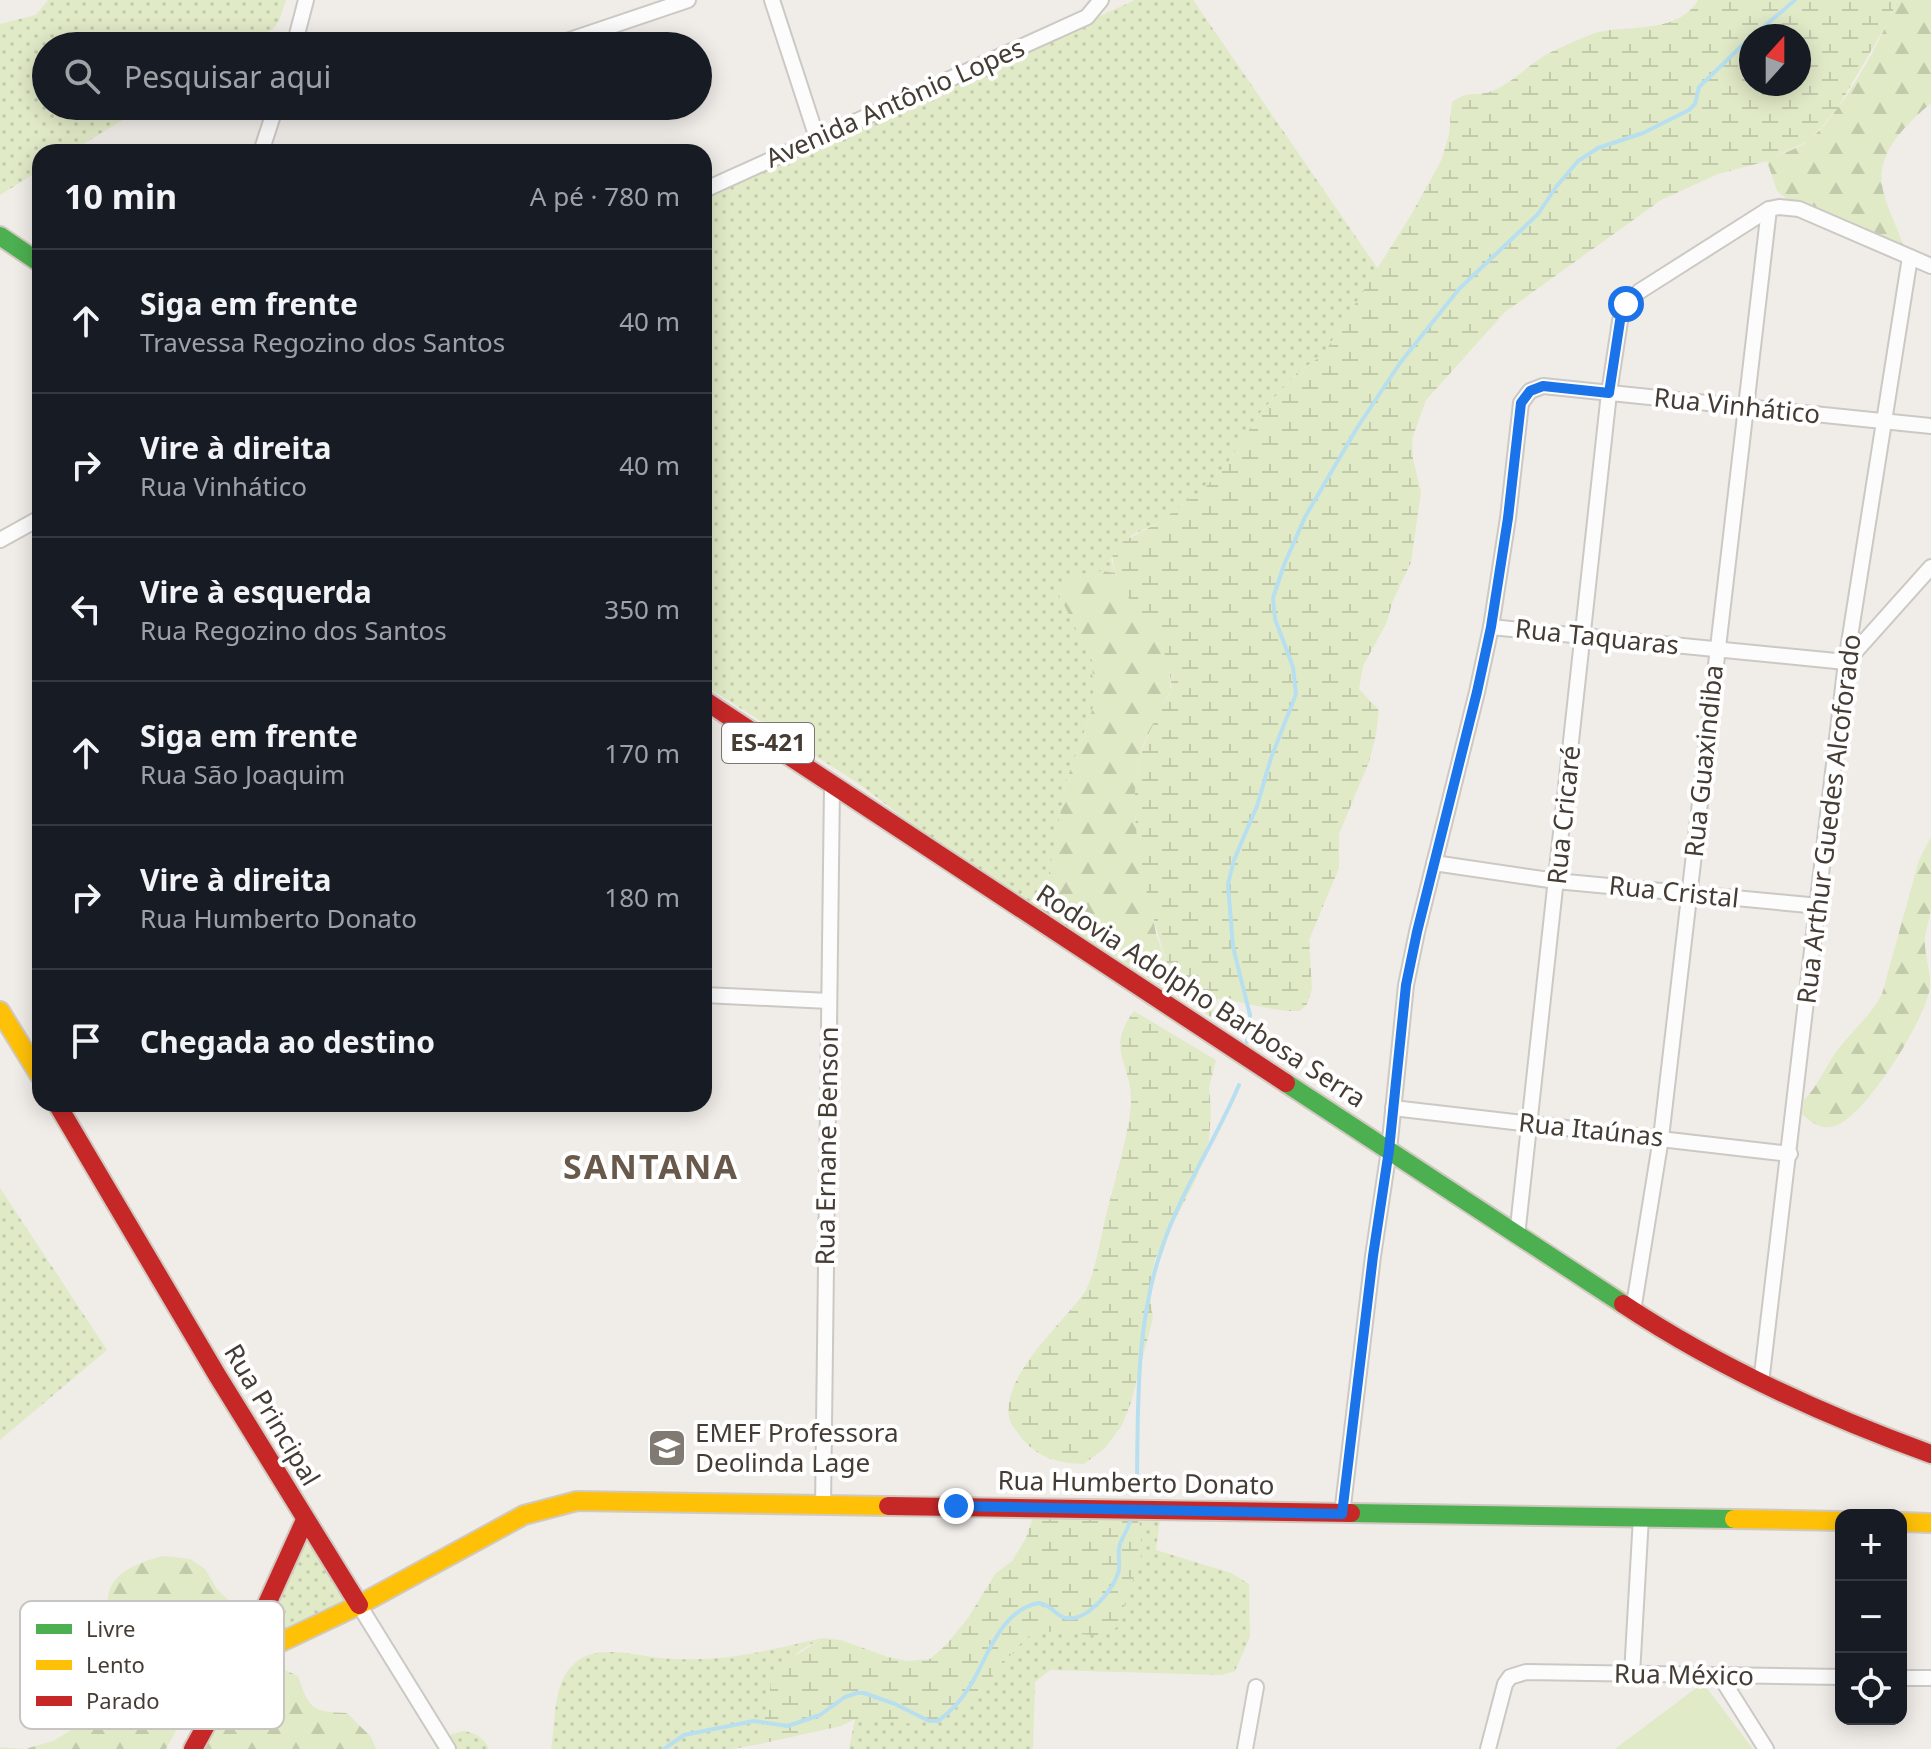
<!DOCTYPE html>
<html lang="pt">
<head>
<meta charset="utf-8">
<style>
	:root { --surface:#171b24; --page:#20242c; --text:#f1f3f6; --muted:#9ea1a6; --line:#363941 }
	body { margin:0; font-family:"Noto Sans",sans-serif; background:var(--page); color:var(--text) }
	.controls { position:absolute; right:24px; bottom:24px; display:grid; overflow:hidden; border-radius:16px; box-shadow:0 4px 20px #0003 }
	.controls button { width:72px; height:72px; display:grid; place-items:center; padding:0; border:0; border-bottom:2px solid var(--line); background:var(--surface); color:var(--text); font:40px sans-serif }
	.compass { position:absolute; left:1739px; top:24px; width:72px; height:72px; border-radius:50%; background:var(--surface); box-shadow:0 4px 20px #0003; rotate:21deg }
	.stop { position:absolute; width:24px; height:24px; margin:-18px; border:6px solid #1a73e8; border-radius:50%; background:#fff }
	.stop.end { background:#1a73e8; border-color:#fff; box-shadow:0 2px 8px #0008 }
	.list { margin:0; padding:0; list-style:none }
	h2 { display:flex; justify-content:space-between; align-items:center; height:104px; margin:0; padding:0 32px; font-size:34px }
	h2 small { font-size:26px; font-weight:400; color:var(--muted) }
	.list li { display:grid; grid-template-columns:52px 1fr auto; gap:24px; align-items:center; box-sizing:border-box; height:144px; padding:0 32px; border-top:2px solid var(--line) }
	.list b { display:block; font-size:30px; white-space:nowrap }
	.list p { margin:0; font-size:26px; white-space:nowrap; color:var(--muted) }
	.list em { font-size:26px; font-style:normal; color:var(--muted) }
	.icon { flex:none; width:44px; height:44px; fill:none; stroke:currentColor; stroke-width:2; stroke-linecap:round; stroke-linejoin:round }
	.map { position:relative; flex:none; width:1931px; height:1749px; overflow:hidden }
	.search { position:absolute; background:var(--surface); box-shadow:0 4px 20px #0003; left:32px; top:32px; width:680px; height:88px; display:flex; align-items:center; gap:20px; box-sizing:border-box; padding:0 28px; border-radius:44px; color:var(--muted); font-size:30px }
	.panel { position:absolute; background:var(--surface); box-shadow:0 4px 20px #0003; left:32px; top:144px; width:680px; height:968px; border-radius:24px }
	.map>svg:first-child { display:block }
	.grass { fill:url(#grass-dots) }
	.forest { fill:url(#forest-firs) }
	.wetland { fill:url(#wetland-marsh); fill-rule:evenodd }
	.garden { fill:#e1eac7 }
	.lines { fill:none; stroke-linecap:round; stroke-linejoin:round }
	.stream { stroke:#b7dfef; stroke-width:4 }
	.street-casing { stroke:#ccc8c4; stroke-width:18 }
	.fast-casing { stroke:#d1c9c0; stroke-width:22 }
	.slow-casing { stroke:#d1c9c0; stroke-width:22 }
	.jam-casing { stroke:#d1c9c0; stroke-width:22 }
	.street { stroke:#fdfcfc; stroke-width:14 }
	.fast { stroke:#4caf50; stroke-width:18 }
	.slow { stroke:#ffc107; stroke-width:18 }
	.jam { stroke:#c62828; stroke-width:18 }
	.route { stroke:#1a73e8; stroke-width:10 }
	.labels { text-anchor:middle; stroke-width:8; stroke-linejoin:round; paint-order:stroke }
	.shield { fill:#fff; stroke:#7d7671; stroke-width:2 }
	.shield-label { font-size:24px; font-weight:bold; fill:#453c34 }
	.street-label { font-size:26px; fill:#453c34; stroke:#fff }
	.poi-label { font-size:26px; fill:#453c34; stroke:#fff; text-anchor:start }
	.district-label { font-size:34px; font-weight:bold; letter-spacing:2px; fill:#68594b; stroke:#fff }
	.key { fill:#fff; stroke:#c7c4c2; stroke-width:2 }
	.key-label { font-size:22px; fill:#453c34 }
</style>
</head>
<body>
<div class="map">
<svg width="1931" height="1749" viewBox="0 0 1931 1749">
	<defs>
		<pattern id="grass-dots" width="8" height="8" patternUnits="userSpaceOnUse" patternTransform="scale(2)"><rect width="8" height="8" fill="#e1eac7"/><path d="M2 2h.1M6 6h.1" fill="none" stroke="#c2caac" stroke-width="1.8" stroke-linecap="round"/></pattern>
		<pattern id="forest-firs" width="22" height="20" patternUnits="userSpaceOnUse" patternTransform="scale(2)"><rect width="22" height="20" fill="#e1eac7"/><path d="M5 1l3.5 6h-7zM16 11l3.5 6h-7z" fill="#c2caac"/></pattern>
		<pattern id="wetland-marsh" width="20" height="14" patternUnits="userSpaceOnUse" patternTransform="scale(2)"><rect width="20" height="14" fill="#e1eac7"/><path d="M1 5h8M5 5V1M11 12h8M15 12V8" fill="none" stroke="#c2caac"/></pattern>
	</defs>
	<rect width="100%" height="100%" fill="#f0ece8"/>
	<g class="grass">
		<polygon points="48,0 286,0 279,21 273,29 244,46 46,46 46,106 146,106 70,152 40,152 40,170 0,195 0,24 36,15"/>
		<polygon points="1135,0 1193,0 1378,269 1323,355 1298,372 1260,413 1229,461 1204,489 1158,523 1132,535 1111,559 1115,573 1103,571 1057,591 1092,660 1094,705 1067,779 1042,910 930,838 858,783 704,685 704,197"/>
		<polygon points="0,1188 107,1350 0,1440"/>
		<polygon points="1139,1518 1160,1519 1156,1550 1231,1573 1249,1584 1250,1637 1235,1671 1222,1675 1050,1670 1035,1682 1033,1749 849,1749 855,1719 942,1718 983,1688 1025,1638 1040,1631 1062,1631"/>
		<polygon points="307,1540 346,1604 262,1642"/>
		<path d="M822 1638 801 1650 772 1678 760 1744 732 1749H551C556 1722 552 1682 575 1663 597 1644 633 1655 659 1658 720 1663 763 1652 822 1638Z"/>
		<path d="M463 1731C476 1733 483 1737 489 1749H443L452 1734Z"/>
	</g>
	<g class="forest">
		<path d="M1897 0H1931V103C1905 126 1872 155 1884 194 1889 213 1899 230 1904 249L1792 203 1777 191 1767 161C1781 154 1800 148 1812 138 1844 108 1881 42 1897 0Z"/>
		<path d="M1103 571 1115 573 1128 598 1152 627 1167 654 1171 690 1144 743 1137 770 1135 818 1156 934 1170 971 1162 987 1042 910 1067 779 1094 705 1092 660 1057 591C1070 576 1084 572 1103 571Z"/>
		<path d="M1931 837C1931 860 1931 887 1931 910 1929 922 1924 934 1925 946 1926 960 1931 973 1930 988 1925 1020 1866 1116 1835 1126 1821 1130 1812 1123 1802 1114L1804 1100C1819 1085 1826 1065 1839 1048 1853 1030 1872 1014 1882 994L1919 860Z"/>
		<path d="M163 1556 190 1559 205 1569 217 1589 237 1608 207 1675 166 1749H0V1747L25 1749 53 1741 88 1720 115 1693 133 1659C99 1606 92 1574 163 1556Z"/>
		<path d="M241 1670 250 1675 253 1685 261 1689C272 1685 275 1677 285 1670L298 1676C309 1709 312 1712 347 1713L371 1737 376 1749H185Z"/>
	</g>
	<g class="wetland">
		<path d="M1698 0H1897L1889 20 1837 109 1810 140 1767 161 1718 174 1661 200 1505 312 1426 400 1412 439 1413 459 1421 492 1411 562 1392 603 1387 622 1363 666 1359 689 1379 710 1376 734 1369 762 1339 834V868L1309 940 1312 989 1307 1004 1300 1011C1272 1012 1245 1001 1217 999L1211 1017 1162 987 1170 970C1150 916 1126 824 1138 767 1142 747 1151 729 1160 711 1163 704 1170 696 1171 689 1172 684 1170 676 1169 671 1164 624 1107 596 1113 547L1158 523 1204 489 1229 461 1260 413 1298 372 1323 355 1411 215 1441 161 1449 135 1452 102C1469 90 1476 97 1492 91 1512 83 1526 67 1544 56 1554 50 1584 37 1595 33 1627 24 1678 35 1698 0ZM1751 36H1799V84H1751Z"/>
		<path d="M1134 1011 1216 1060 1209 1087 1211 1112 1209 1140 1196 1179 1155 1259 1149 1291 1153 1318 1131 1402 1122 1425 1106 1447 1084 1464C1058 1463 1037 1458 1020 1436 1017 1431 1012 1426 1010 1421 998 1378 1062 1325 1084 1293 1095 1277 1102 1231 1107 1211 1115 1182 1129 1132 1131 1103 1133 1064 1104 1051 1134 1011Z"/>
		<polygon points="1034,1514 1139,1518 1142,1553 1117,1627 1104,1636 1040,1631 1025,1638 983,1688 942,1718 917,1724 855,1719 841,1726 760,1744 772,1678 782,1665 822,1638 841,1640 888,1657 907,1661 930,1659 946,1645 968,1618 995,1574 1012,1561 1026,1538"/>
	</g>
	<polygon class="garden" points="1703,1683 1753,1749 1615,1749"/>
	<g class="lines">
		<g class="stream">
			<polyline points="1753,36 1795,0"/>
			<polyline points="1247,1042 1250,1015 1233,947 1228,884 1234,860 1257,806 1271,758 1296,694 1293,667 1275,619 1273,598 1284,565 1305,517 1357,428 1400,363 1459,289 1538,214 1556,187 1578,161 1598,148 1643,133 1689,110 1695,104 1699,87 1751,37"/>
			<path d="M1137 1480C1138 1401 1136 1320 1163 1245 1182 1189 1216 1140 1239 1085"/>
			<path d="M664 1749 684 1735 754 1721 788 1726 820 1715 845 1697 857 1693H864L895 1704 929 1721H938C952 1711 963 1698 972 1683 988 1655 1002 1609 1039 1603 1052 1605 1057 1617 1066 1618 1087 1622 1116 1588 1119 1569 1120 1561 1117 1552 1120 1544 1123 1536 1128 1529 1130 1521"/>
		</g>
		<defs>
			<g id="street">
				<polyline points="772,0 817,138"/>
				<polyline points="294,46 306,0"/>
				<polyline points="552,46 688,0"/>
				<polyline points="261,152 276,106"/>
				<polyline points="704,190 1087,17 1101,0"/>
				<polyline points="0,540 40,518"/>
				<polyline points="1491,627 1846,662 1931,567"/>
				<polyline points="1434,863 1556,881 1819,906"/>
				<polyline points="704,995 829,1001"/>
				<polyline points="1393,1108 1790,1154"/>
				<polyline points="1517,1236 1609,393 1620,321 1626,304 1640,291 1769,209 1779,207 1799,209 1931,266"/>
				<polyline points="1633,1311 1661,1138 1769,209"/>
				<polyline points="1761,1383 1846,662 1910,257"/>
				<polyline points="823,1506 832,786"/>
				<polyline points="1342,1514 1373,1256 1389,1150 1406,985 1417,932 1477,692 1491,627 1508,518 1521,403 1530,391 1543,386 1931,426"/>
				<polyline points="359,1605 448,1749"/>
				<polyline points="1632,1674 1641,1517"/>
				<polyline points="1720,1676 1766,1749"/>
				<polyline points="1901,1678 1931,1678"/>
				<polyline points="1245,1749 1256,1687"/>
				<polyline points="1488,1749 1505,1684 1510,1677 1526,1672 1841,1677"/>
			</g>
			<g id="fast">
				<polyline points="0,236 40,263"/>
				<polyline points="1286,1083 1623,1304"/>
				<polyline points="1351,1513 1734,1519"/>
			</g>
			<g id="slow">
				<polyline points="0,1011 40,1076"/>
				<polyline points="1734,1519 1841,1521"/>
				<polyline points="1901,1522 1931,1523"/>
				<polyline points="241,1661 359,1605 524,1515 577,1501 888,1506"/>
			</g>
			<g id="jam">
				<polyline points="704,700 1286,1083"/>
				<polyline points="57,1104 217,1375 359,1605"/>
				<path d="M1623 1304C1719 1368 1823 1415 1931 1454"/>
				<polyline points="888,1506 1351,1513"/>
				<polyline points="193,1749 241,1661 305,1520"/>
			</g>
		</defs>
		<use href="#street" class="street-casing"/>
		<use href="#fast" class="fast-casing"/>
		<use href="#slow" class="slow-casing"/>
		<use href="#jam" class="jam-casing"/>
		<use href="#street" class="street"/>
		<use href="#fast" class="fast"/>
		<use href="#slow" class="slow"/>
		<use href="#jam" class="jam"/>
	</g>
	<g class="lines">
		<polyline class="route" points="956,1506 1342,1514 1373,1256 1389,1150 1406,985 1417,932 1477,692 1491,627 1508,518 1521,403 1530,391 1543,386 1609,393 1620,321 1626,304"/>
	</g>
	<defs>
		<symbol id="school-square" viewBox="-11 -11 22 22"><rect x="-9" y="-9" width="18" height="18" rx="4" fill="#817a73" stroke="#fff"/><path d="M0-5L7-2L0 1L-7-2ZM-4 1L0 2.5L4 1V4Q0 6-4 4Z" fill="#fff"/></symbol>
	</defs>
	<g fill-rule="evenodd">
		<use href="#school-square" x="645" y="1426" width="44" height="44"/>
	</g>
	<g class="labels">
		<rect class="shield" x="722" y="723" width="92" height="40" rx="6"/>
		<g class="shield-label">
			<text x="768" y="751">ES-421</text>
		</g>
		<g class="street-label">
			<text transform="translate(895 103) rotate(-24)" y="9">Avenida Antônio Lopes</text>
			<text transform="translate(1737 406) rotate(6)" y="9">Rua Vinhático</text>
			<text transform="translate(1597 637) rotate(6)" y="9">Rua Taquaras</text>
			<text transform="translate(1704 761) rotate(-84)" y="9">Rua Guaxindiba</text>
			<text transform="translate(1564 815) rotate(-84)" y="9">Rua Cricaré</text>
			<text transform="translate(1829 819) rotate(-83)" y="9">Rua Arthur Guedes Alcoforado</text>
			<text transform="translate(1674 892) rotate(6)" y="9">Rua Cristal</text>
			<text transform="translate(1201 996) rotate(33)" y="9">Rodovia Adolpho Barbosa Serra</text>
			<text transform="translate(1591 1130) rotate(6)" y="9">Rua Itaúnas</text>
			<text transform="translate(827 1146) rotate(-89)" y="9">Rua Ernane Benson</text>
			<text transform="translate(272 1415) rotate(59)" y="9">Rua Principal</text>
			<text transform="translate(1136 1483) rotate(1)" y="9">Rua Humberto Donato</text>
			<text transform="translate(1684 1675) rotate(1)" y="9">Rua México</text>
		</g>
		<g class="poi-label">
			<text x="695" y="1442">EMEF Professora<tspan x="695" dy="30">Deolinda Lage</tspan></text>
		</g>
		<g class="district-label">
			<text x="651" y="1179">SANTANA</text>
		</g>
	</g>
	<rect x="20" y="1601" width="264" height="128" rx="12" class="key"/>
	<rect x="36" y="1624" width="36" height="10" fill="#4caf50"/>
	<rect x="36" y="1660" width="36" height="10" fill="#ffc107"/>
	<rect x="36" y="1696" width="36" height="10" fill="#c62828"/>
	<g class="key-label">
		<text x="86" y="1637">Livre</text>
		<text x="86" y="1673">Lento</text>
		<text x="86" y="1709">Parado</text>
	</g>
</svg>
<div class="controls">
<button>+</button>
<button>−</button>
<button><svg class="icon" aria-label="locate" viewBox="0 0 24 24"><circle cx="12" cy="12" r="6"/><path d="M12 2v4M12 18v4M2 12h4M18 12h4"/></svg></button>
</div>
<svg class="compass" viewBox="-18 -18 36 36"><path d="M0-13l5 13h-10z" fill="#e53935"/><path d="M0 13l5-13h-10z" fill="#9ea1a6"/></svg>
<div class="stop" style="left:1626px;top:304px"></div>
<div class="stop end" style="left:956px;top:1506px"></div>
<div class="search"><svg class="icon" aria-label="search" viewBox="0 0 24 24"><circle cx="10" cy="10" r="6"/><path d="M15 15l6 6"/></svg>Pesquisar aqui</div>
<section class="panel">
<h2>10 min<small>A pé · 780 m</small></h2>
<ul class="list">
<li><svg class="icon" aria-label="ahead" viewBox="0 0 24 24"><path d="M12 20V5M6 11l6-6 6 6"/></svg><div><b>Siga em frente</b><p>Travessa Regozino dos Santos</p></div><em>40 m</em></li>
<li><svg class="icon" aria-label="right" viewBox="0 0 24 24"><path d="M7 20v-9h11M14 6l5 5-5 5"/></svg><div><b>Vire à direita</b><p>Rua Vinhático</p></div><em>40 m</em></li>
<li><svg class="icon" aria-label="left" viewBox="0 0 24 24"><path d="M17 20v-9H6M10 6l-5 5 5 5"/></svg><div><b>Vire à esquerda</b><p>Rua Regozino dos Santos</p></div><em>350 m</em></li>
<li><svg class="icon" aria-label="ahead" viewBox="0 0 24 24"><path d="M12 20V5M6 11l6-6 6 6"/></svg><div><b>Siga em frente</b><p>Rua São Joaquim</p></div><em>170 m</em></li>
<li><svg class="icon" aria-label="right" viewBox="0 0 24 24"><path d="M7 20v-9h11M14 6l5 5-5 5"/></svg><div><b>Vire à direita</b><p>Rua Humberto Donato</p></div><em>180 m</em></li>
<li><svg class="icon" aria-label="arrive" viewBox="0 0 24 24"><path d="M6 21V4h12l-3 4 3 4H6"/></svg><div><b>Chegada ao destino</b></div></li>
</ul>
</section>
</div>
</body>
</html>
